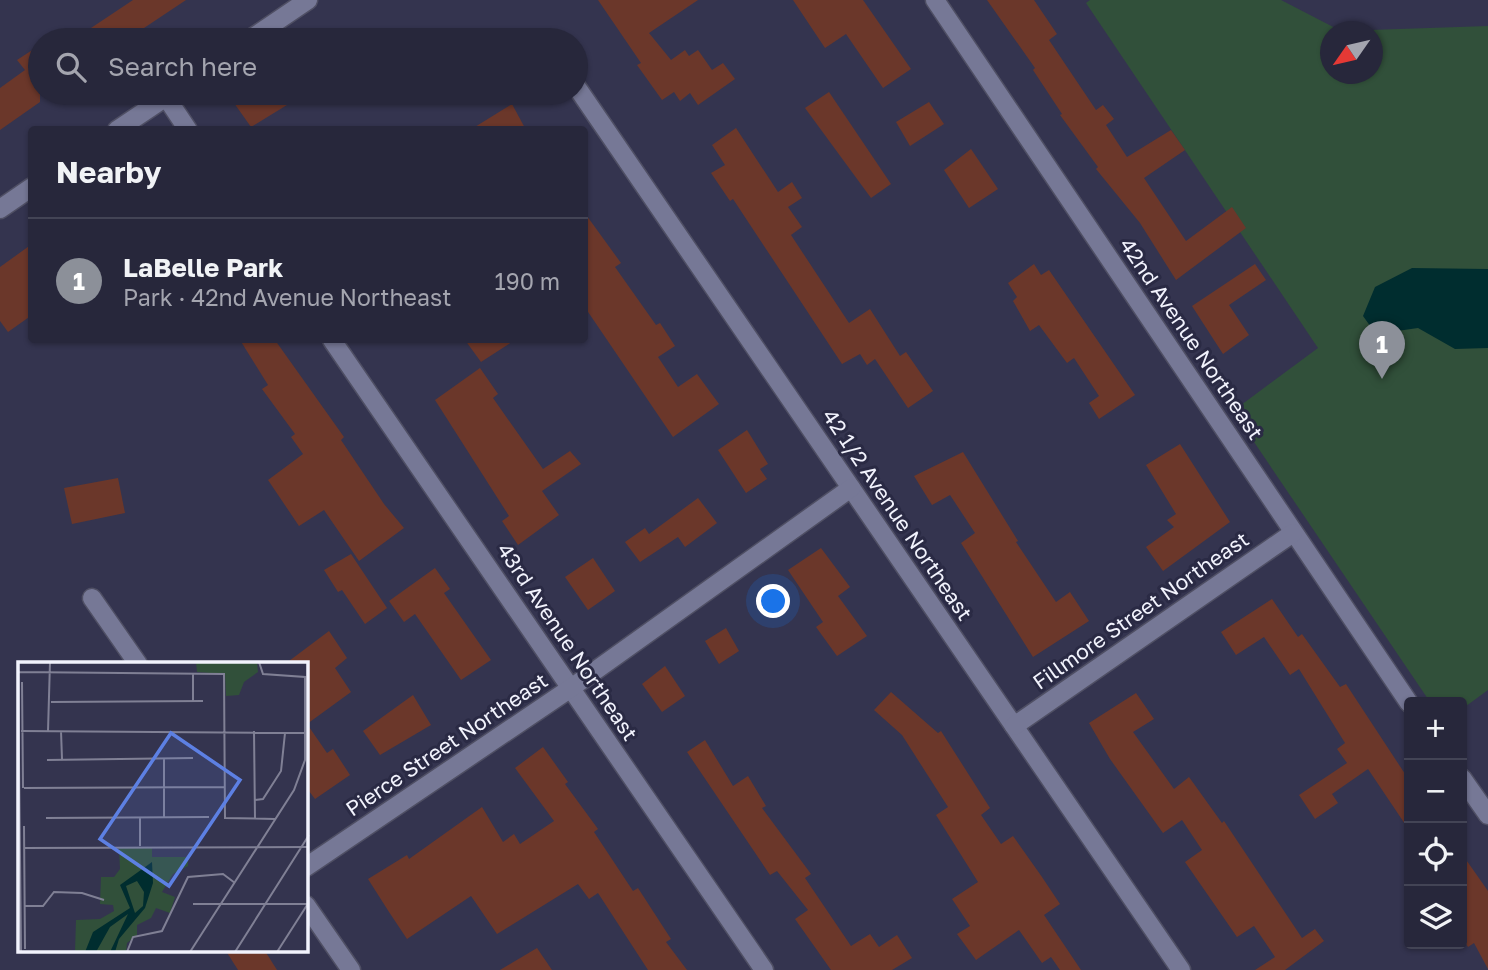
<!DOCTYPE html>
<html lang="en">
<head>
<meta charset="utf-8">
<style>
	:root { --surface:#27273b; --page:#333346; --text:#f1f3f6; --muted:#a4a5af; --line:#434455; --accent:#8c9099 }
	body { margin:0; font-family:"Golos Text",sans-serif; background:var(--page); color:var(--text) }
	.controls { position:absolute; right:21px; bottom:21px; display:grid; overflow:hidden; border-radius:7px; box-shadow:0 2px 5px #0004 }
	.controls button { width:63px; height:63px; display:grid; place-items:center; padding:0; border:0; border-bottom:2px solid var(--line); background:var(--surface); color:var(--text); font:35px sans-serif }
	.compass { position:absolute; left:1320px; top:21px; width:63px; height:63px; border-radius:50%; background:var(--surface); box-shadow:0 2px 5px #0004; rotate:236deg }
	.you { position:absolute; left:774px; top:602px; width:24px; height:24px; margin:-18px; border:5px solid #fff; border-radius:50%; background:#1a73e8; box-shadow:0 0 0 10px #1a73e833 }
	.badge { display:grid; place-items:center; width:46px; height:46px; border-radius:50%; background:var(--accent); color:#fff; font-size:23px; font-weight:700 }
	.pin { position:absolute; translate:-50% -58px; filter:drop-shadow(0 2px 4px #0008) }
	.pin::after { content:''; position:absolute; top:37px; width:24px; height:21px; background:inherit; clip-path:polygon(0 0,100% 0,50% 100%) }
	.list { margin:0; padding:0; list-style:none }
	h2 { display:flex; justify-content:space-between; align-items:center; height:91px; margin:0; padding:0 28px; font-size:30px }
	h2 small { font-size:23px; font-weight:400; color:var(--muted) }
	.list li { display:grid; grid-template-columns:46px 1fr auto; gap:21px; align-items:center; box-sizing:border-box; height:126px; padding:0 28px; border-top:2px solid var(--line) }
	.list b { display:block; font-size:26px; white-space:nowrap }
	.list p { margin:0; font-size:23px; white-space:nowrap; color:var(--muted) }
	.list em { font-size:23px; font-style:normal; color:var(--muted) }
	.icon { flex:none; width:38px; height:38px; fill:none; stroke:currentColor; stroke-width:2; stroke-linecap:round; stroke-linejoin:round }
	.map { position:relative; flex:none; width:1488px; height:970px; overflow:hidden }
	.search { position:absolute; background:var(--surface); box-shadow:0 2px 5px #0004; left:28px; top:28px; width:560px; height:77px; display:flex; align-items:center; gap:18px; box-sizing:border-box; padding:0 24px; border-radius:38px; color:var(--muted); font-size:26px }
	.panel { position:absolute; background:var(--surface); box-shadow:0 2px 5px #0004; left:28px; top:126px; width:560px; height:217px; border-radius:7px }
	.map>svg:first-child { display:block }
	.green { fill:#31503a; fill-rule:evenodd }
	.water { fill:#002d2f }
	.building { fill:#6b372a }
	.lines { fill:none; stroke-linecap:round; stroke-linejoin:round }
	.street-casing { stroke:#4f4f64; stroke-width:21 }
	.street { stroke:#767896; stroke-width:18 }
	.labels { text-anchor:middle; stroke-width:6; stroke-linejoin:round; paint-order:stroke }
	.street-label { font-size:21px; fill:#f2f3fd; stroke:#2a2a44 }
	.inset-road { fill:none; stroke:#808095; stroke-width:2 }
	.view { fill:#5d80e3; fill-opacity:0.15; stroke:#5d80e3; stroke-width:3.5 }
	.inset-edge { fill:none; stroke:#f2f3fd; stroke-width:3.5 }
</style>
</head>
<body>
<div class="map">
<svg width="1488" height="970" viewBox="0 0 1488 970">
	<rect width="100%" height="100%" fill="#34344f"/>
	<path class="green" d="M1090 0H1281L1341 31 1488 26V690L1462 709V702H1430L1233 411 1318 348 1086 3ZM1330 32H1372V74H1330Z"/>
	<polygon class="water" points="1412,268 1488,269 1488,348 1455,349 1418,328 1376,334 1363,316 1375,287"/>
	<g class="building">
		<polygon points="133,0 186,0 126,40 73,40"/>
		<polygon points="598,0 698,0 649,33 671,60 685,50 689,56 698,50 712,70 723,63 735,79 698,105 690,93 680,101 674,92 662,100 637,65 641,63"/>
		<polygon points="793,0 863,0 911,69 883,88 846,34 825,48"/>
		<polygon points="987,0 1034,0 1057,34 1049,40 1096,110 1103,105 1114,119 1106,125 1127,157 1171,130 1185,150 1144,178 1186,241 1232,207 1246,228 1176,280 1140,223 1096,169 1098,167 1060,115 1062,114 1033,70 1035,68"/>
		<polygon points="40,45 40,102 0,130 0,88 25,70 17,60"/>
		<polygon points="829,92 891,184 871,198 805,108"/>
		<polygon points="250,93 279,93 287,105 251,127 234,103"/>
		<polygon points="929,102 944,124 910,146 896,122"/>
		<polygon points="512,104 526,130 470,130"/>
		<polygon points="736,128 778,192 792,182 802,198 788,207 802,227 791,235 849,323 870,309 900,356 906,352 933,391 908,408 875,359 867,365 860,354 842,364 733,199 730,201 711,173 725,165 712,145"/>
		<polygon points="971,149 998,189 969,208 944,170"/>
		<polygon points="584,212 621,263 615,267 656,325 660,323 675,346 658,357 678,387 697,374 719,404 673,437 584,306"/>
		<polygon points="32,244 32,315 8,332 0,321 0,267"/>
		<polygon points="1034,264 1041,275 1049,270 1135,395 1099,419 1089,403 1099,396 1074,358 1067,363 1039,325 1030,331 1013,301 1017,297 1008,283"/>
		<polygon points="1255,264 1266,280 1229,305 1249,335 1223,354 1192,306"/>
		<polygon points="240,340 275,340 344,437 341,440 384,504 404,528 359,561 324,510 299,526 268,480 303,454 291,437 295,434 262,389 268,385"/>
		<polygon points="465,340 515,340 481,362"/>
		<polygon points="480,368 498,394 493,398 543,469 570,451 581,464 542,491 559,515 518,545 502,521 509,516 435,400"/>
		<polygon points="747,430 768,464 760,469 767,479 746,493 718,450"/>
		<polygon points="1180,444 1230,522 1163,571 1146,547 1174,527 1167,520 1176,514 1146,465"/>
		<polygon points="963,452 1018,541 1016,542 1056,602 1070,592 1089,621 1033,657 961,543 975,533 950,495 932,505 914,476"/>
		<polygon points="118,478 125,513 72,524 64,488"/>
		<polygon points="698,498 717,523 685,547 678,537 640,562 625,542 645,528 649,534"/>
		<polygon points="821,548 850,587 838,596 867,636 837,656 816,627 823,622 788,570"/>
		<polygon points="351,554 387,608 365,624 342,590 338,592 324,570"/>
		<polygon points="593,558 615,591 588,610 565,577"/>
		<polygon points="435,568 450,589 444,593 491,660 461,680 415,614 404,622 389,601"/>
		<polygon points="1272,599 1298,637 1302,634 1340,687 1346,684 1409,780 1409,830 1368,769 1332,794 1338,803 1315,819 1299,795 1347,763 1337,749 1345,743 1299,669 1290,675 1264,637 1236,655 1221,632"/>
		<polygon points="726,628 739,651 719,664 705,641"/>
		<polygon points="329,631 347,658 335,668 351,692 307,724 327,753 333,749 350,775 315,799 306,787 306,664 285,664"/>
		<polygon points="665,666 685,696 662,712 642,684"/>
		<polygon points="891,692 938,733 941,731 990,808 981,815 1001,844 1013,836 1042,877 1060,904 1044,915 1081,970 1060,970 1051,957 1042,963 1019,930 976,960 957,934 970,926 952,899 978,882 936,815 948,807 902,735 874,710"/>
		<polygon points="1136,693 1154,719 1133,732 1174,789 1189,777 1222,823 1224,821 1302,938 1315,929 1324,941 1285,970 1255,970 1275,957 1254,926 1237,937 1185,862 1202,850 1182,820 1163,833 1110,759 1089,723"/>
		<polygon points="413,695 431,725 380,755 363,731"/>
		<polygon points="705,740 733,786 748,776 766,806 762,808 811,874 805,878 851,946 870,934 879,947 897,935 912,958 892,970 831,970 795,919 808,910 777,871 770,875 687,752"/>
		<polygon points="543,747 568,782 565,784 598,829 594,832 633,891 638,888 671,939 666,942 687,970 648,970 598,893 589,899 578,884 497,934 471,896 407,939 389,912 368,879 407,855 409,859 482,807 503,842 514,834 520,844 554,821 515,768"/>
		<polygon points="1462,854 1488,891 1488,969 1474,943 1468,947 1462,938"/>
		<polygon points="537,948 552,970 500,970"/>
		<polygon points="226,951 265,951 277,970 238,970"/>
	</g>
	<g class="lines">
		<defs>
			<g id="street">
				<polyline points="935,0 1409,703"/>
				<polyline points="249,40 308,0"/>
				<polyline points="576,86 1181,970"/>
				<polyline points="166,97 188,130"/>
				<polyline points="117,130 172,93"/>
				<polyline points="0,209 32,187"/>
				<polyline points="332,340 764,970"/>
				<polyline points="92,598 138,664"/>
				<polyline points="1014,726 1293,533"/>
				<polyline points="1462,778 1488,815"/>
				<polyline points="306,867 571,688 851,488"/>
				<polyline points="306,905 351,970"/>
			</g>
		</defs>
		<use href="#street" class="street-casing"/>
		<use href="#street" class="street"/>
	</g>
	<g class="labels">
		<g class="street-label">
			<text transform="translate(1191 339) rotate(56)" y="7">42nd Avenue Northeast</text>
			<text transform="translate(897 515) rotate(56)" y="7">42 1/2 Avenue Northeast</text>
			<text transform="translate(1141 611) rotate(-35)" y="7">Fillmore Street Northeast</text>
			<text transform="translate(567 642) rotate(56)" y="7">43rd Avenue Northeast</text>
			<text transform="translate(447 745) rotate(-34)" y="7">Pierce Street Northeast</text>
		</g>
	</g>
	<g transform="translate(18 662)">
		<rect width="290" height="290" fill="#34344f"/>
		<path d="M178 0H239L240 10 226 20 221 33 208 34 207 12 179 10ZM101 186H134V195H170V204L155 212 144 230 157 235 152 251 138 246 133 256 119 263V273L109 281 108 290H57L58 258 82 257 96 249 95 243 82 242 83 215H96L102 207Z" fill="#31503a"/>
		<path d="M134 200 135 221 127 246 101 277 97 290H92L110 252 92 265 78 290H67L75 270 112 246 102 223ZM119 219 126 230 125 244 117 251 108 224Z" fill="#002d2f" fill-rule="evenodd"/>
		<path class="inset-road" d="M0 0 3 290M0 10 206 12 207 156 257 157M4 20 5 126M175 39V11M33 40 185 39M3 69 288 71M30 69 32 0M43 69 44 97M236 69 237 157M146 96V155M29 98 175 96M6 126 207 125M237 138 245 137 263 109 267 71M122 155V184M28 156 191 155M6 164 7 287M6 186 291 185M175 242H291M6 244H25L36 230 64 231 86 238M109 290 115 275 144 269 170 215 205 212 217 221M172 290 276 128 287 98V15L245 12 241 0M217 290 291 173M259 290 291 240"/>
		<path class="view" d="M153 71 222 118 151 224 82 177Z"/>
		<rect width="290" height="290" class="inset-edge"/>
	</g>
</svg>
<div class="controls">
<button>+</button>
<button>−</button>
<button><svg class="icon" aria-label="locate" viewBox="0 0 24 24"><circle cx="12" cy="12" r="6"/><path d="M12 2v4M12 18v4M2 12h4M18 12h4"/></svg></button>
<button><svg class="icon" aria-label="layers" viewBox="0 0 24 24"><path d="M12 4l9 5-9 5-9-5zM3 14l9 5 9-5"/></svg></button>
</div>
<svg class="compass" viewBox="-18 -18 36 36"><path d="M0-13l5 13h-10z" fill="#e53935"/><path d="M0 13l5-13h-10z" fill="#a4a5af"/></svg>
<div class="you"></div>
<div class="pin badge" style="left:1382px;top:379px">1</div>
<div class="search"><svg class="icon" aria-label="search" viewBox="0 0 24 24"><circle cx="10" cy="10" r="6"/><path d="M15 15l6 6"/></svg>Search here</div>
<section class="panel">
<h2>Nearby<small></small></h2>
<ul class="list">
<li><span class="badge">1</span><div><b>LaBelle Park</b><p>Park · 42nd Avenue Northeast</p></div><em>190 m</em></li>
</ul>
</section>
</div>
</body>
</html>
